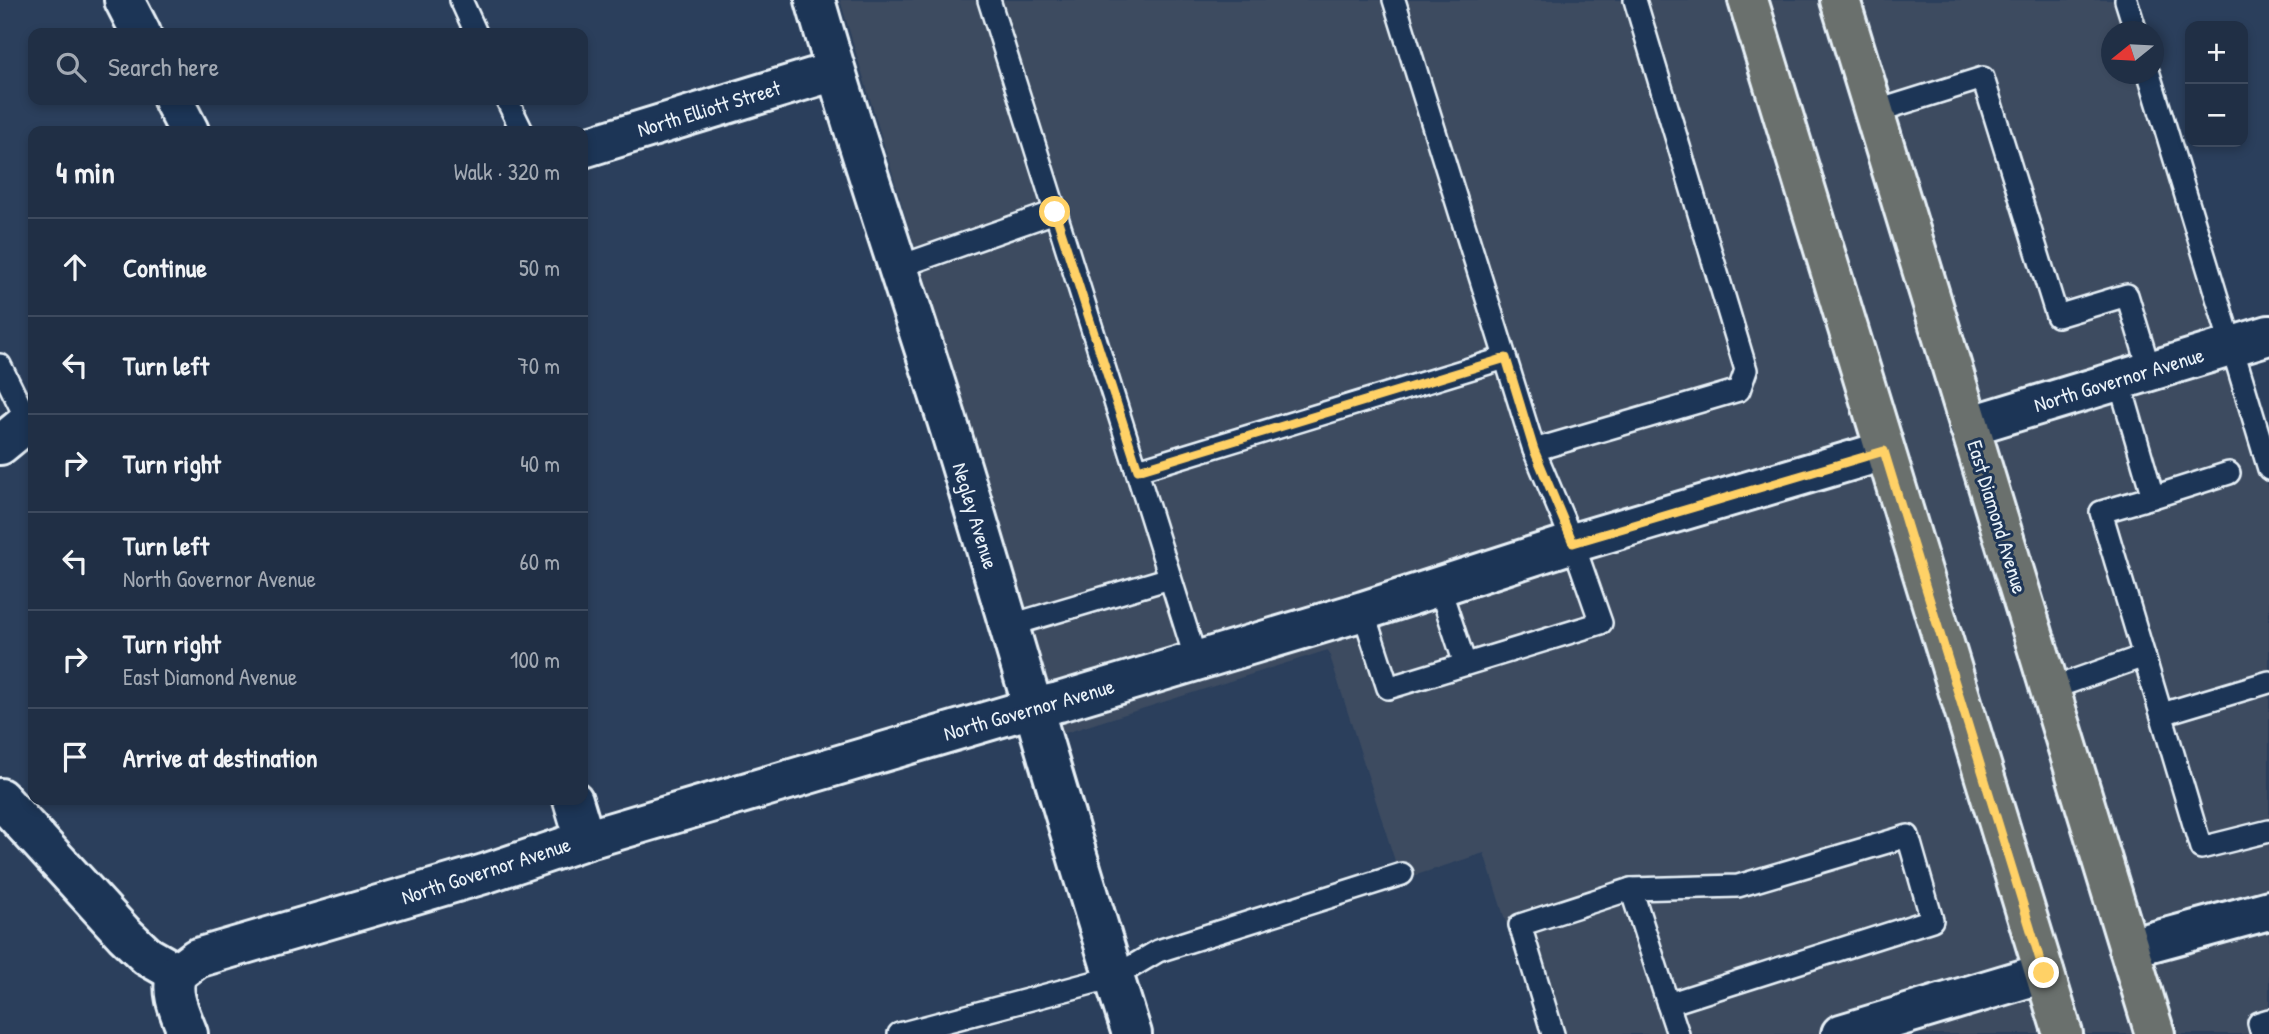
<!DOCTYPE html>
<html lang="en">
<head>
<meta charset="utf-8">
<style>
	:root { --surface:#202f45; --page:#2d3b50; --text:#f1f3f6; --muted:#a2a9b3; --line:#3d4a5e }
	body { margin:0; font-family:"Patrick Hand",sans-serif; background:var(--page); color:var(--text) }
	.controls { position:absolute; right:21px; top:21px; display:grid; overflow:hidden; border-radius:14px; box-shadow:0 4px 10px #0003 }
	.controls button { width:63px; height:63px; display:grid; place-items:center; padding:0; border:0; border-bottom:2px solid var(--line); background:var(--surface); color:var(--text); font:35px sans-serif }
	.compass { position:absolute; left:2101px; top:21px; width:63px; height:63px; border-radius:50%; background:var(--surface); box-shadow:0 4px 10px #0003; rotate:252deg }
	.stop { position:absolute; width:21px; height:21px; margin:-16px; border:5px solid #ffd166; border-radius:50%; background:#fff }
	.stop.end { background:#ffd166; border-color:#fff; box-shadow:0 2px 7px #0008 }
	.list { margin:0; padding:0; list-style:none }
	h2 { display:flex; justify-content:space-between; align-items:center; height:91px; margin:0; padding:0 28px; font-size:30px }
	h2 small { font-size:23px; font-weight:400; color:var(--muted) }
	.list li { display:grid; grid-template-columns:46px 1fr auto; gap:21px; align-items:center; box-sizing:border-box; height:98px; padding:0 28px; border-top:2px solid var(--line) }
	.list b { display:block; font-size:26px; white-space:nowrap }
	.list p { margin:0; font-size:23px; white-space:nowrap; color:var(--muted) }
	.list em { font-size:23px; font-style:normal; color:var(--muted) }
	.icon { flex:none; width:38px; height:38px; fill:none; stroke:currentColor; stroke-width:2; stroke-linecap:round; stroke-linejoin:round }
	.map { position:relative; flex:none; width:2269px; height:1034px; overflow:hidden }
	.search { position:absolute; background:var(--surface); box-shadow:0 4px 10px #0003; left:28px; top:28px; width:560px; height:77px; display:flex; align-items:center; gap:18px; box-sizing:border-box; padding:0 24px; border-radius:14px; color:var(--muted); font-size:26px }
	.panel { position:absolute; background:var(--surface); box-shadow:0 4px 10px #0003; left:28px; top:126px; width:560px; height:679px; border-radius:14px }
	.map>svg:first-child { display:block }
	.built { fill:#3c4b61 }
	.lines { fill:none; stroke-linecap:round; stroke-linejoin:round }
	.service-casing { stroke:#e8f1f8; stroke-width:26 }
	.minor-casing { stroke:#e8f1f8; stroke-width:44 }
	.primary-casing { stroke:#e8f1f8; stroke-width:44 }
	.service { stroke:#1d3557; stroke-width:21 }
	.minor { stroke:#1d3557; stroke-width:38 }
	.primary { stroke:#6a706d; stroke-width:38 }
	.route { stroke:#ffd166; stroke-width:9 }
	.labels { text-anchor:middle; stroke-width:6; stroke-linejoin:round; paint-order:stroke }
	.street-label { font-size:21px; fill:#e8f1f8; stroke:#1d3557 }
</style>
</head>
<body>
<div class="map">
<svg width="2269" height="1034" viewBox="0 0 2269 1034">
	<rect width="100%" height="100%" fill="#2b3f5c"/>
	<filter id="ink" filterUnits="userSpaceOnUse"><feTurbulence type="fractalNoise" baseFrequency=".0143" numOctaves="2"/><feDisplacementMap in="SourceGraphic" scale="14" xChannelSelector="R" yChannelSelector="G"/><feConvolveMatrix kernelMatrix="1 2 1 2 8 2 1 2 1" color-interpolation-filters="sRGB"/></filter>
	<g filter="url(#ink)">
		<polygon class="built" points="840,0 2118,0 2127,31 2112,32 2112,74 2140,74 2269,489 2269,1034 1541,1034 1484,853 1401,880 1328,650 1062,734"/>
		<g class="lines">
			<defs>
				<g id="service">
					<polyline points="461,0 476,33"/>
					<polyline points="989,0 1196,660"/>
					<polyline points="2126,0 2136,32"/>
					<polyline points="2149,74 2269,469"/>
					<polyline points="507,100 522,131"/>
					<polyline points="1874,112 1983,78 2057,316 2127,295 2150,371"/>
					<polyline points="898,267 1055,212"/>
					<polyline points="0,365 28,422"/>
					<polyline points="2119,380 2153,497 2101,512 2144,656"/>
					<polyline points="1534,450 1739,390 1746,370 1635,0"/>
					<polyline points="1138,470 1505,358"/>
					<polyline points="2153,497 2229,473"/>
					<polyline points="1439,586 1465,664"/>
					<polyline points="1363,611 1388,688 1601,623 1573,543 1534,450 1394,0"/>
					<polyline points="1008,626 1170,578"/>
					<polyline points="2050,689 2144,656 2201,848 2269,831"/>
					<polyline points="2162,714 2269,682"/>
					<polyline points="1631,889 1668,1004"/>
					<polyline points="899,1034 1114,977 1158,951 1402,874"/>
					<polyline points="1553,1034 1520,925 1631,889 1738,886 1908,836 1932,920 1668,1004 1678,1034"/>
					<polyline points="2262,1034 2259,1023 2269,1020"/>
				</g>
				<g id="minor">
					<polyline points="124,0 141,33"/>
					<path d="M815 0C855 141 903 280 947 420 1010 624 1067 830 1132 1034"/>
					<polyline points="173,100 189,131"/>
					<polyline points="583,148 835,71"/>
					<polyline points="1969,426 2269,335"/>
					<polyline points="0,445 33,418"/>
					<polyline points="0,798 124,934 147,956 177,973"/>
					<polyline points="573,800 585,840"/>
					<polyline points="2129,948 2269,910"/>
					<polyline points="177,973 197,958 484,874 585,840 1032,708 1059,702 1363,611 1573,543 1884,451"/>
					<path d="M177 973C169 993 181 1015 188 1034"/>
					<polyline points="1841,1034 2044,973"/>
				</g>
				<g id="primary">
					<polyline points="1748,0 2063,1034"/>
					<polyline points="1840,0 2155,1034"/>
				</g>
			</defs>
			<use href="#service" class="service-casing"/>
			<use href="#minor" class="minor-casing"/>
			<use href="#primary" class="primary-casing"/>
			<use href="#service" class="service"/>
			<use href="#minor" class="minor"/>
			<use href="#primary" class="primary"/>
		</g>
	</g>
	<g class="lines" filter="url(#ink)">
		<polyline class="route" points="1055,212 1138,470 1506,358 1534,450 1573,543 1884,451 2044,973"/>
	</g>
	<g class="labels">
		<g class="street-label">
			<text transform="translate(709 109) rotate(-17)" y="7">North Elliott Street</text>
			<text transform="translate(2119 380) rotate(-17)" y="7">North Governor Avenue</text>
			<text transform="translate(975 516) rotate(73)" y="7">Negley Avenue</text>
			<text transform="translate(1997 517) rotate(73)" y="7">East Diamond Avenue</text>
			<text transform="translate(1029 710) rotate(-16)" y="7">North Governor Avenue</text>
			<text transform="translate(486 871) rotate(-18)" y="7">North Governor Avenue</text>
		</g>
	</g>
</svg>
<div class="controls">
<button>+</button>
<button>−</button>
</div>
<svg class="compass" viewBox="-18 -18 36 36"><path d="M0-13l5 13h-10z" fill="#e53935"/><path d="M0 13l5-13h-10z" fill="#a2a9b3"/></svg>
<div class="stop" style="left:1055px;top:212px"></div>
<div class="stop end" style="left:2044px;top:973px"></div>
<div class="search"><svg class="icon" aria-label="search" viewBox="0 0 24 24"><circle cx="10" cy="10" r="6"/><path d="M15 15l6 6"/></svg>Search here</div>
<section class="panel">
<h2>4 min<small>Walk · 320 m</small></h2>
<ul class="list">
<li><svg class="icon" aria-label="ahead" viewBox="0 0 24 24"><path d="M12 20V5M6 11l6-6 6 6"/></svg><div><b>Continue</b></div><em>50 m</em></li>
<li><svg class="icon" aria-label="left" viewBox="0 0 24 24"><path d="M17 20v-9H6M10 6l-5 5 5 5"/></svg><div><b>Turn left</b></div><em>70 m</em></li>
<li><svg class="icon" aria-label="right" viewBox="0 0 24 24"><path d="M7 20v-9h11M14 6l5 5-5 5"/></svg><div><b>Turn right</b></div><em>40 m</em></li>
<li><svg class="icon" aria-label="left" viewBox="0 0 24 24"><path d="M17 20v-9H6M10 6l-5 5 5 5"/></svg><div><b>Turn left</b><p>North Governor Avenue</p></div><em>60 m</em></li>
<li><svg class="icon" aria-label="right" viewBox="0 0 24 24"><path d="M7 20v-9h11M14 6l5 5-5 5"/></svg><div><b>Turn right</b><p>East Diamond Avenue</p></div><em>100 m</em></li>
<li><svg class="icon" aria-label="arrive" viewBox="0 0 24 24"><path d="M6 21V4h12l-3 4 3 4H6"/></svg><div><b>Arrive at destination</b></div></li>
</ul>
</section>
</div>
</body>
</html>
